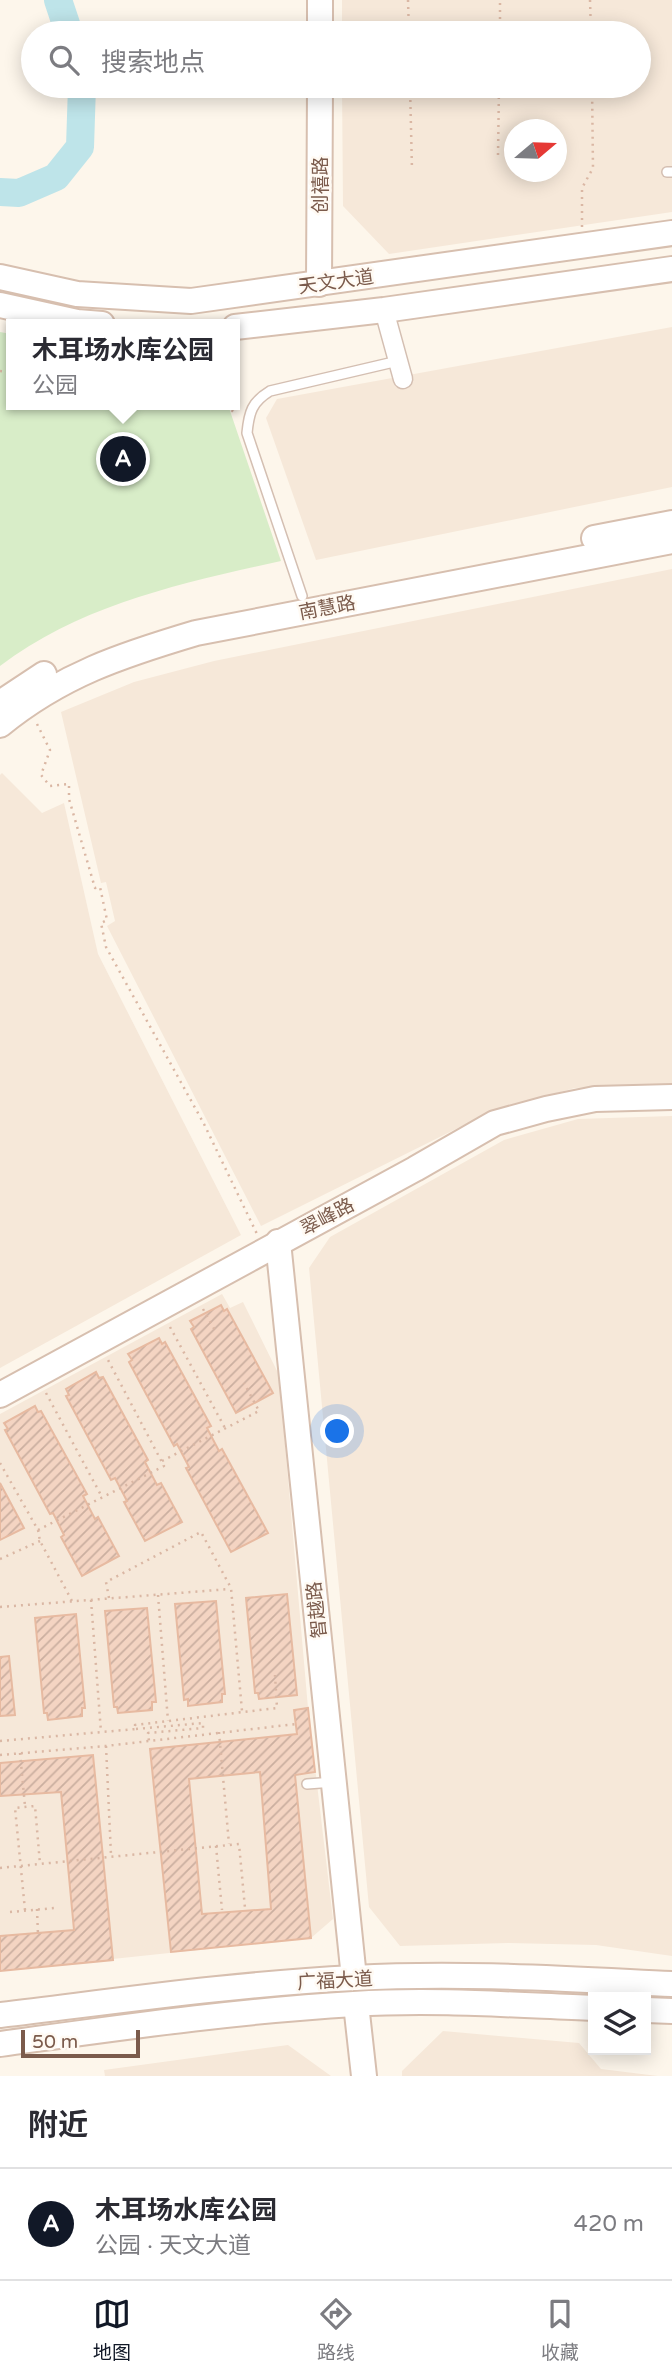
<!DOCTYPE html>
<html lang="zh">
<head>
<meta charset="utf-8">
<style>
	:root { --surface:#fff; --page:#f2f2f3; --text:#2b2b33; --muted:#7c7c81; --line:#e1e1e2; --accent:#111827 }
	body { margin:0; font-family:"Varela Round","Noto Sans SC",sans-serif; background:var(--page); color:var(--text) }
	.controls { position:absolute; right:21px; bottom:21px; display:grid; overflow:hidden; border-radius:0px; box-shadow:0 4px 18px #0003 }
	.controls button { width:63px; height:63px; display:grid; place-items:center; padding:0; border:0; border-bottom:2px solid var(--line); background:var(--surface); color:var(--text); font:35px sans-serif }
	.compass { position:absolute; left:504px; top:119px; width:63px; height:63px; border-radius:50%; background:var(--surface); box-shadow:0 4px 18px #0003; rotate:71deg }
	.scale { position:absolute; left:21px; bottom:18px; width:119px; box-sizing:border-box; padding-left:7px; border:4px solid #7b5b4c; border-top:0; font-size:19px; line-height:24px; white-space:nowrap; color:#7b5b4c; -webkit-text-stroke:5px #fffaf3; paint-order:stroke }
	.you { position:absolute; left:338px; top:1432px; width:24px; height:24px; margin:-18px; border:5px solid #fff; border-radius:50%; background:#1a73e8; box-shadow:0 0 0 10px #1a73e833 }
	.badge { display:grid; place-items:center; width:46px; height:46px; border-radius:50%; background:var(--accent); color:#fff; font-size:23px; font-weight:700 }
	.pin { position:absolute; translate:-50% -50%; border:4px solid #fff; box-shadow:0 2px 7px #0006 }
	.popup { position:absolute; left:6px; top:319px; width:234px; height:91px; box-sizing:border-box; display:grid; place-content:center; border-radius:0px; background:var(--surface); filter:drop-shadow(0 2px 5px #0005); font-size:23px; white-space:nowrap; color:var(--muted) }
	.popup b { font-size:26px; color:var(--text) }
	.popup::after { content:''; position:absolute; left:50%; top:100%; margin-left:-14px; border:14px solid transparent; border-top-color:var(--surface) }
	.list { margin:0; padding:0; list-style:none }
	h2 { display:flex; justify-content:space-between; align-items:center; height:91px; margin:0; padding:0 28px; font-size:30px }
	h2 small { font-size:23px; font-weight:400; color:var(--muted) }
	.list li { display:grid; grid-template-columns:46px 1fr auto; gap:21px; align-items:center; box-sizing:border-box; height:112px; padding:0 28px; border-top:2px solid var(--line) }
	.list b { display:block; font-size:26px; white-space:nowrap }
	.list p { margin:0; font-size:23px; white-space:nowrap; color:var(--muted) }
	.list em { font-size:23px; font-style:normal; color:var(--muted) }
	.icon { flex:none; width:38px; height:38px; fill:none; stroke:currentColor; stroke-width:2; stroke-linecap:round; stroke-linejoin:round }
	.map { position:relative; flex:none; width:672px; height:2076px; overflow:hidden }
	.search { position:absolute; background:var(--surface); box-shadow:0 4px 18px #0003; left:21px; right:21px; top:21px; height:77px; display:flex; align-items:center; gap:18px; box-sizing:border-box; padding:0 24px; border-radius:38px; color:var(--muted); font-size:26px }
	.sheet { height:203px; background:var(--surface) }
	nav { display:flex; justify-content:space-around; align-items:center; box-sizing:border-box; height:98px; border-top:2px solid var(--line); background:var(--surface); font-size:19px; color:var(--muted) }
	nav a { display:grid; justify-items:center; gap:4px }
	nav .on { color:var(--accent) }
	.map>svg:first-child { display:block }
	.residential { fill:#f6e8d9; fill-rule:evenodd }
	.park { fill:#d8edc8 }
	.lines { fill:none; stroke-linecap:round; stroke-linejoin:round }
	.river { stroke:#bee4e9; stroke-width:28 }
	.building { fill:url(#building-hatch); stroke:#e7baa1; stroke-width:2; fill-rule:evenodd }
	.lane-casing { stroke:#d4bfb2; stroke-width:12 }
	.street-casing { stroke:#d4bfb2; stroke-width:21 }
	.secondary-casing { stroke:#d7bfaf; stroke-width:28 }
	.path { stroke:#dab7a4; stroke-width:2.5; stroke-dasharray:2 5; stroke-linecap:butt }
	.lane { stroke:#fff; stroke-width:9 }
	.street { stroke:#fff; stroke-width:18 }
	.secondary { stroke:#fff; stroke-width:24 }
	.labels { text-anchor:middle; stroke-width:5; stroke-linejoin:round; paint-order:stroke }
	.street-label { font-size:19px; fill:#7b5b4c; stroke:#fffaf3 }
</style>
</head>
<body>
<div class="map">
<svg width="672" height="2076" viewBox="0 0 672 2076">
	<defs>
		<pattern id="building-hatch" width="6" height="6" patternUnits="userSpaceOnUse" patternTransform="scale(1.75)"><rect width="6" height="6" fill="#f4d4c2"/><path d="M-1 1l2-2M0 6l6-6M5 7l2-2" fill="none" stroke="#cbafa0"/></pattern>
	</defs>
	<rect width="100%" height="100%" fill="#fdf6eb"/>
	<g class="residential">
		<path d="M342 0H672V212L389 254 343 206 342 86H639V33H342ZM514 130H556V172H514Z"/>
		<polygon points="672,327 672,487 316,560 266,418 277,399"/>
		<polygon points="672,569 672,1084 575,1088 494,1110 261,1226 107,926 115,921 106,882 101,883 61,712 134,682 214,661"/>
		<polygon points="2,773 42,813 64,803 98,954 241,1235 0,1368 0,775"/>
		<polygon points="672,1116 672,1956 596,1945 508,1943 400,1946 369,1907 309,1268 330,1237 504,1140 578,1119"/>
		<polygon points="222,1294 230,1308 243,1302 279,1375 308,1708 333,1919 311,1938 0,1971 0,1414"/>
		<polygon points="443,2031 579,2043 601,2069 658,2076 402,2076 402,2071"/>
		<polygon points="288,2045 331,2076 105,2076 104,2070"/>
	</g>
	<path class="park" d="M0 332 11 334V405H228L281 561C183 583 82 604 0 666Z"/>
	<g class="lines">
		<g class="river">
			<polyline points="58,0 69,33"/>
			<polyline points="0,192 19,193 56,177 80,147 82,86"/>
		</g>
	</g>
	<g class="building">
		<polygon points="221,1305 224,1311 227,1309 273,1393 236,1413 191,1329 194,1327 190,1321"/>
		<polygon points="159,1338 162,1344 165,1342 211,1426 207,1428 219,1451 222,1449 268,1533 231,1552 186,1468 189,1467 177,1444 174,1446 129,1362 132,1360 128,1354"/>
		<polygon points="96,1372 99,1378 103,1377 148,1460 145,1462 157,1485 161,1483 182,1522 145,1541 124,1502 127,1501 115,1478 111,1480 66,1396 69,1395 66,1389"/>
		<polygon points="35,1406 38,1412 41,1411 87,1494 83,1496 95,1519 98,1517 119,1556 82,1576 61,1537 64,1535 53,1513 50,1514 5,1430 8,1429 4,1423"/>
		<polygon points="0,1483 24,1528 0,1540"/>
		<polygon points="287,1594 297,1695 259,1699 258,1693 255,1693 246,1598"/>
		<polygon points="216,1601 225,1694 222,1694 222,1702 188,1706 188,1699 184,1700 175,1604"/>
		<polygon points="147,1608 156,1702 152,1702 152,1710 118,1713 117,1707 114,1707 105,1611"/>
		<polygon points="76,1614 85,1708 82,1708 82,1716 48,1720 47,1713 44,1713 35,1618"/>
		<polygon points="9,1656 15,1715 0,1716 0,1657"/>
		<path d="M308 1708 315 1772 295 1775 311 1938 171 1952 150 1749 297 1734 294 1710ZM260 1772 271 1909 202 1914 189 1779Z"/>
		<polygon points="93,1755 113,1960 0,1971 0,1936 74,1930 61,1792 0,1796 0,1763"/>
	</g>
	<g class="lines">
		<defs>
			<g id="lane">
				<polyline points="667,172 672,172"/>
				<path d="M302 596 247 433C249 412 252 402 270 391L398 361"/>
				<polyline points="307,1784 334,1782"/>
			</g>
			<polyline id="street" points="384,310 403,379"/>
			<g id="secondary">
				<polyline points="320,0 320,33"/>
				<polyline points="0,277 77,294 191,301 672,233"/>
				<polyline points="319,284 320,86"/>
				<polyline points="0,305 77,322 102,324"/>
				<polyline points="235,327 384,310 672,269"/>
				<polyline points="594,538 672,523"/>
				<polyline points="0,703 44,674"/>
				<path d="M0 725C61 675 122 655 196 633L672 541"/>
				<polyline points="278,1242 354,1978"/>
				<polyline points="0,1395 415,1169 495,1123 546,1109 595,1099 672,1097"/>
				<polyline points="356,2004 364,2076"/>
				<polyline points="646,2010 672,2011"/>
				<path d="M0 2015C118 2001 235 1984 354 1978 460 1972 566 1979 672 1984"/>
				<path d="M0 2044C118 2028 235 2011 354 2004 433 1999 514 2005 593 2008"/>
			</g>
		</defs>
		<use href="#lane" class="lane-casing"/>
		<use href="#street" class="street-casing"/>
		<use href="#secondary" class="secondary-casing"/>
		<g class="path">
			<polyline points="408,0 409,33"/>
			<polyline points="590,0 591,33"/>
			<polyline points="500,33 500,0"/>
			<polyline points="410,86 412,170"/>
			<polyline points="498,155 499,86"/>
			<polyline points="582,227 582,188 593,168 592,86"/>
			<polyline points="0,371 11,372"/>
			<polyline points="227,405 236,415"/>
			<polyline points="37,724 50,750 41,775 50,786 69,784 69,799 95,888 100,887 107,920 101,923 106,947 204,1124 257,1234"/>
			<polyline points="203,1309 216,1332"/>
			<polyline points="170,1327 225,1428"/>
			<polyline points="46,1393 102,1497"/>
			<polyline points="162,1461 259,1411 244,1383"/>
			<polyline points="0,1463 38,1530 40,1541 72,1601"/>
			<polyline points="38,1530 164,1466 108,1360"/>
			<polyline points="0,1559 40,1541"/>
			<polyline points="158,1595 168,1721"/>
			<polyline points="109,1598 106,1582 201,1532 231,1588 242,1711"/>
			<polyline points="91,1600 101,1732"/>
			<polyline points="0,1607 230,1589"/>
			<polyline points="136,1729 203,1723 203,1728 148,1733 149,1741"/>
			<polyline points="219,1732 229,1844"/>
			<polyline points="0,1741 136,1729 135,1725 277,1708 275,1675"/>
			<polyline points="106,1746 111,1855"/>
			<polyline points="20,1753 25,1806"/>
			<polyline points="0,1755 106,1746 296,1724"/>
			<polyline points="216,1846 222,1910"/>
			<polyline points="0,1868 239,1844 245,1908"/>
			<polyline points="37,1909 38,1935"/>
			<polyline points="25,1910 15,1808 35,1806 40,1864"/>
			<polyline points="10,1912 55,1908"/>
		</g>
		<use href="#lane" class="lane"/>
		<use href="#street" class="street"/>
		<use href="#secondary" class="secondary"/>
	</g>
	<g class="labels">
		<g class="street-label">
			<text transform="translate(320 185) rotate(-90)" y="7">创禧路</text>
			<text transform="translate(336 281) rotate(-8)" y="7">天文大道</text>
			<text transform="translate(327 607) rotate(-11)" y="7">南慧路</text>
			<text transform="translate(327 1216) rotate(-28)" y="7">翠峰路</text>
			<text transform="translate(316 1610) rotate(-96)" y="7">智越路</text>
			<text transform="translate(335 1980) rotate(-3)" y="7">广福大道</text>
		</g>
	</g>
</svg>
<div class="controls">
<button><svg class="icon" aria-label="layers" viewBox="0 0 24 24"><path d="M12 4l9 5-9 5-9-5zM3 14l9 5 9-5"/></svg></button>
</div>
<svg class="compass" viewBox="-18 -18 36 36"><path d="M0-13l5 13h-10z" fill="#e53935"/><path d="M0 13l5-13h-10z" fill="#7c7c81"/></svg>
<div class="scale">50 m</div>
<div class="you"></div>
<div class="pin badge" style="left:123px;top:459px">A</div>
<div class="popup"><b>木耳场水库公园</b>公园</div>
<div class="search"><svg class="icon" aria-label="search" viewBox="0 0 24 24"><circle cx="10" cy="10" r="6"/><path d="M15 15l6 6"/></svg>搜索地点</div>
</div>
<section class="sheet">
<h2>附近<small></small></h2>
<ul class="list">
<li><span class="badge">A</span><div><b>木耳场水库公园</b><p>公园 · 天文大道</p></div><em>420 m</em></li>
</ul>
</section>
<nav>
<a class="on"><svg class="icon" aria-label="map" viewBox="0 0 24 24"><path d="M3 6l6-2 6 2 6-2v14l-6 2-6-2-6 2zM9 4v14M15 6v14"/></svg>地图</a>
<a><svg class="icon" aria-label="directions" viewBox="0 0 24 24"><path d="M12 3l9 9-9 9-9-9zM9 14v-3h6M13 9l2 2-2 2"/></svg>路线</a>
<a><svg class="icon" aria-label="saved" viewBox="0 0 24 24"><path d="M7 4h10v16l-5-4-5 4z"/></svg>收藏</a>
</nav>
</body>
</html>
